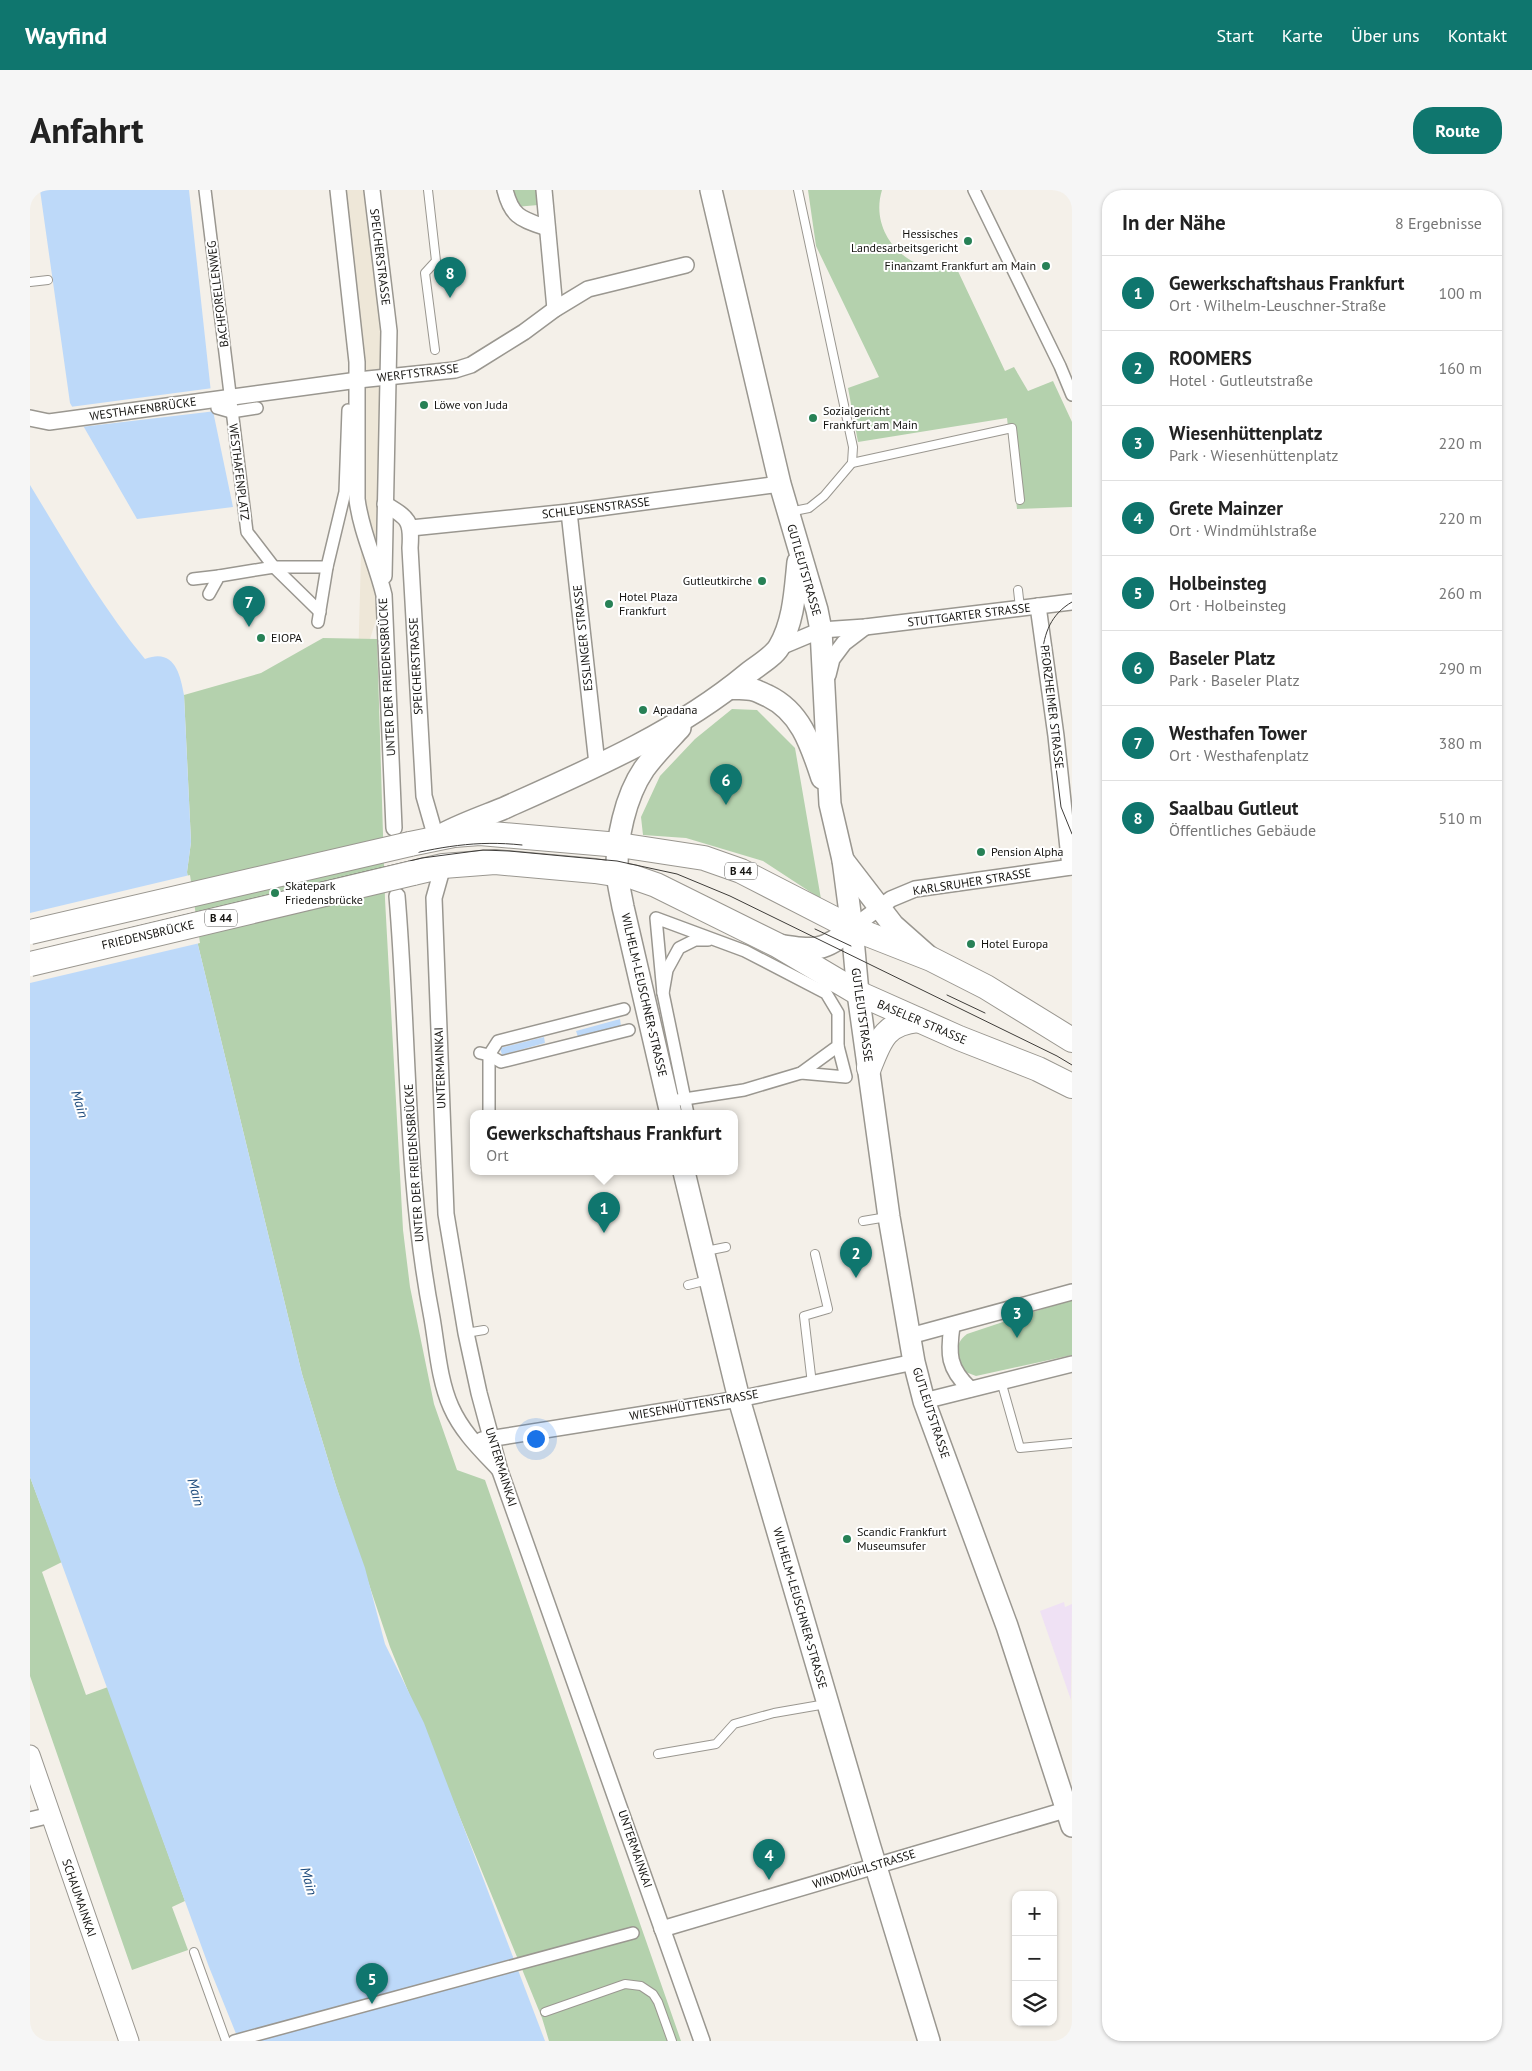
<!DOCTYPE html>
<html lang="de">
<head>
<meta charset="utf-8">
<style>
	:root { --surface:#fff; --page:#f6f6f6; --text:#222; --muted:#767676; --line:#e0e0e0; --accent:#0f766e }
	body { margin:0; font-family:"PT Sans",sans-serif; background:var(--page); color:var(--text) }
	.controls { position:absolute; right:15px; bottom:15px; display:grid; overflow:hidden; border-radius:10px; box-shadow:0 1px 4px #0004 }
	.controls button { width:45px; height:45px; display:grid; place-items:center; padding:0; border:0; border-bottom:1px solid var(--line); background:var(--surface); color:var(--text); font:25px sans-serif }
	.you { position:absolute; left:505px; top:1248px; width:18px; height:18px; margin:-12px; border:4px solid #fff; border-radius:50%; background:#1a73e8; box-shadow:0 0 0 8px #1a73e833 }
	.badge { display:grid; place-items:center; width:32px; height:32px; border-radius:50%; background:var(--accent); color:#fff; font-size:16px; font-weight:700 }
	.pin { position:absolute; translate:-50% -41px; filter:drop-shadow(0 1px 2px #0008) }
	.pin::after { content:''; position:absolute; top:26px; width:18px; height:15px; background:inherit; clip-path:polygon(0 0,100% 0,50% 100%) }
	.popup { position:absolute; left:440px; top:920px; width:268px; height:65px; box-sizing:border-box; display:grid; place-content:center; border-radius:10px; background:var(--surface); filter:drop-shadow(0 1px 4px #0005); font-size:16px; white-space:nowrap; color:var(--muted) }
	.popup b { font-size:19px; color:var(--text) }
	.popup::after { content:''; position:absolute; left:50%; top:100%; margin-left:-10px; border:10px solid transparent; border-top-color:var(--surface) }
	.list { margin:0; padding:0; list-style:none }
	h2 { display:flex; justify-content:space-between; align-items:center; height:65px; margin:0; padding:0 20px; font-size:21px }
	h2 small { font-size:16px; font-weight:400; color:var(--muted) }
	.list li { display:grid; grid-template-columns:32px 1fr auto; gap:15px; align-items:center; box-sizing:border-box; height:75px; padding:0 20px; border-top:1px solid var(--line) }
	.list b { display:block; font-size:19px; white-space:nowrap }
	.list p { margin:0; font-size:16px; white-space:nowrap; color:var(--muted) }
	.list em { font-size:16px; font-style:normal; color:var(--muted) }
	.icon { flex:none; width:28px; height:28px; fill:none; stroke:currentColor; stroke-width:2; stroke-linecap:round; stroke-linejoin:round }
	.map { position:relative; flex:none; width:1042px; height:1851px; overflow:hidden; border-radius:20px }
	header { display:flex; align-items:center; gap:30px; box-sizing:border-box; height:70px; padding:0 25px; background:var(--accent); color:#fff }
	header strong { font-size:24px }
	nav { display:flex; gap:28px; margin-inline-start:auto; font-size:18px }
	.intro { display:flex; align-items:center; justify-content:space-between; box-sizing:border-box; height:120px; padding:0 30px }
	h1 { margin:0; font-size:35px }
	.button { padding:12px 22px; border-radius:20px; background:var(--accent); color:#fff; font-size:18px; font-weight:700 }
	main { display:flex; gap:30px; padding:0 30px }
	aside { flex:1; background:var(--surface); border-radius:20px; box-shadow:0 1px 4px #0004 }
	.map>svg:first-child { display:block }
	.built { fill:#eee7d8 }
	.education { fill:#efe1f4 }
	.green { fill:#b4d1ad }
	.water { fill:#bdd9f9 }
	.pier { fill:#f4f0e9 }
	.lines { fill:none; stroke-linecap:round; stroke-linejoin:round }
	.service-casing { stroke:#9a9790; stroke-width:10 }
	.pedestrian-casing { stroke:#9a9790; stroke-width:14 }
	.minor-casing { stroke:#9a9790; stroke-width:18 }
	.tertiary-casing { stroke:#9a9790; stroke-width:21 }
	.secondary-casing { stroke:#9a9790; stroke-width:24 }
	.primary-casing { stroke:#9a9790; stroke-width:26 }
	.service { stroke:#fff; stroke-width:8 }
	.pedestrian { stroke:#fff; stroke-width:11 }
	.minor { stroke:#fff; stroke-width:15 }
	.tertiary { stroke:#fff; stroke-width:19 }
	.secondary { stroke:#fff; stroke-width:21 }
	.primary { stroke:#fff; stroke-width:24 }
	.tram { stroke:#3e3c39; stroke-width:1 }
	.primary-bridge-casing { stroke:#9a9790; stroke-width:26; stroke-linecap:butt }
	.primary-bridge { stroke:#fff; stroke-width:24 }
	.poi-dot { fill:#278156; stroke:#fff; stroke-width:2 }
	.labels { text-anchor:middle; stroke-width:4; stroke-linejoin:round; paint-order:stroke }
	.shield { fill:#fff; stroke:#5b5a58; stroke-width:1 }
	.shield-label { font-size:11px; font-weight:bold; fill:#151411 }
	.poi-label { font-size:12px; fill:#151411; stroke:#fff; text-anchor:start }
	.street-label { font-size:12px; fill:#151411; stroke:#fff }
	.water-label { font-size:14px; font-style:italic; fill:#1b497b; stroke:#fff }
</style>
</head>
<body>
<header>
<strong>Wayfind</strong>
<nav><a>Start</a><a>Karte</a><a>Über uns</a><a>Kontakt</a></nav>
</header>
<div class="intro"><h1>Anfahrt</h1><a class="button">Route</a></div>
<main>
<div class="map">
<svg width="1042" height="1851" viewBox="0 0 1042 1851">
	<rect width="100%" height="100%" fill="#f4f0e9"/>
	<polygon class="built" points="308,0 342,0 356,116 354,405 340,449 350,786 392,1253 326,547 331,367 328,190"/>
	<polygon class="education" points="1034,1412 1035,1417 1042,1414 1041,1510 1010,1421"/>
	<g class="green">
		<polygon points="484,0 507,0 508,15 486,17"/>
		<path d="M778 0H852C838 45 881 88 926 77L975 181 984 177 998 201 1023 191 1042 232V317L987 319 977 228 828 252 818 198 849 187 786 56Z"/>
		<polygon points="293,448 347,449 355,709 373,1040 380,1097 404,1214 427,1280 455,1290 651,1851 519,1851 512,1828 360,1457 306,1296 272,1184 168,755 157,682 161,652 154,505 231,483"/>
		<polygon points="702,519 727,520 765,558 791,709 733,671 656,648 613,645 611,627 630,586 665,549"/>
		<path d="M1042 1109V1165L946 1186 933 1181C927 1168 923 1154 937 1144Z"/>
		<polygon points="0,1287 32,1372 12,1382 56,1505 78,1497 155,1711 142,1717 158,1760 102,1780 0,1486"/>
	</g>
	<g class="water">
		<polygon points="10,0 159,0 183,221 203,317 107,329 40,213"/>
		<path d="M0 295C36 354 71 416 115 469 144 458 150 483 154 505L161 652 157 682 168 755 272 1184 306 1296 335 1378 355 1454 394 1533 515 1851H209L179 1777 0 1287Z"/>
		<polygon points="590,829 591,836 548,847 546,841"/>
		<polygon points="514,847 515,853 472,865 470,858"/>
	</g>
	<g class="pier">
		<polygon points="183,198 186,221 51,237 40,217"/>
		<polygon points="160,685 170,753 0,793 0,723"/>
	</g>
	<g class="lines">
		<defs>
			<g id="service">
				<polyline points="398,0 406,71 395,83 405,160"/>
				<polyline points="0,92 18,90"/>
				<polyline points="822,273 982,238 990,310"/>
				<polyline points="759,322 779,318 794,306 822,273 823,257 768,0"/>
				<polyline points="988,400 990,418"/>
				<polyline points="833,1031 857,1027"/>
				<polyline points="676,1061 696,1057"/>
				<polyline points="658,1095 678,1090"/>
				<polyline points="436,1143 454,1140"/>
				<polyline points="971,1191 990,1258 1042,1253"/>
				<polyline points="782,1194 774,1126 798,1119 785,1064"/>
				<polyline points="628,1564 686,1554 704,1534 744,1523 796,1514"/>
				<polyline points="164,1762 196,1851"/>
				<polyline points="515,1822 595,1794 611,1796 623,1804 628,1812 642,1851"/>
			</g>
			<g id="pedestrian">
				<polyline points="175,0 217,342 244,377 290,422"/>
				<polyline points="944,0 1030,176 1042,205"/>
				<polyline points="187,218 201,222 227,218"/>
				<polyline points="163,389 189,386"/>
				<polyline points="179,404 189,386 244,377 297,377"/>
				<polyline points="288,432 297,377 315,302 318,220"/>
				<polyline points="633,803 626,728 715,761 796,803 808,823 808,856 771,883 714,900 648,910"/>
				<polyline points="450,863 459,865 471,872 599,840"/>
				<polyline points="771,883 816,887 808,856"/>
				<polyline points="459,924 459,865 468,851 594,819"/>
				<polyline points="658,924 633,803 637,780 649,758 665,750 678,750"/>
				<polyline points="204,1851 603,1743"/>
			</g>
			<g id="minor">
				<path d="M308 0 327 172V309C331 342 346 372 354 405L364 638"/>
				<polyline points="342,0 359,141 354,386"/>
				<path d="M475 0C482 28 492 29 517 38"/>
				<polyline points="514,0 525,119"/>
				<polyline points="0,228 19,232 328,190 425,180 441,175 494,142 525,119 558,99 656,75"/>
				<path d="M355 314C378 328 382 330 380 358L394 606 406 648"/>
				<polyline points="539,322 567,574"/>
				<polyline points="381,338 539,322 750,294"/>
				<polyline points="1008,416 1026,546 1040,677"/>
				<polyline points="748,458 791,440 835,437 1042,412"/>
				<polyline points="798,485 802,469 814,453 835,437"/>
				<polyline points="413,676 404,708 416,1024 436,1143 449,1203 470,1281 672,1851"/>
				<path d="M367 706C379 847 375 989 402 1128 407 1157 409 1190 421 1217 432 1242 451 1260 469 1279"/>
				<polyline points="822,738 861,709 885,699 1042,677"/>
				<path d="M922 1136C918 1164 918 1178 940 1199"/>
				<polyline points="880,1146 1042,1102"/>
				<polyline points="894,1211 1042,1174"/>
				<polyline points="452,1250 709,1209 884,1172"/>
				<polyline points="0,1630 21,1625"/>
				<polyline points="632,1739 1042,1618"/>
			</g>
			<polyline id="tertiary" points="0,1565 99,1851"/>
			<g id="secondary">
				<polyline points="681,0 750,294 787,420 791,440 800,614 813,670 822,738 828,803 859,1027 884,1172 894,1211 977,1436 1042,1636"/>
				<path d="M700 498C708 499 716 498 724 500 728 501 733 504 738 506 771 522 781 555 792 588"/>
				<path d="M413 644C432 634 452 627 472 619 557 581 646 543 717 484 727 476 743 467 749 457 764 431 765 401 768 372"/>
				<polyline points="813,670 863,735 898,766"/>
				<path d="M749 755C785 761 793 762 822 738"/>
				<path d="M641 924 593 717C591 706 588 694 587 683 586 650 595 607 614 579 625 564 638 551 650 538"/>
				<polyline points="654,982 709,1209 839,1654 899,1851"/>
			</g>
			<g id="primary">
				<polyline points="380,654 424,645 450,643 589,655 674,668 711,681 822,738 901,769 956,797 1042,850"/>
				<polyline points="383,683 413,676 465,672 565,681 603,687 626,695 747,755 828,803 929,848 1008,879 1042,896"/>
				<path d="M839 878C850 850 855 833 888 830"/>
			</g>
		</defs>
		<use href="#service" class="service-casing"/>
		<use href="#pedestrian" class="pedestrian-casing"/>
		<use href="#minor" class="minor-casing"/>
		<use href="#tertiary" class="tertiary-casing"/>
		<use href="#secondary" class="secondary-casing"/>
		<use href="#primary" class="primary-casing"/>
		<use href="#service" class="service"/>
		<use href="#pedestrian" class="pedestrian"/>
		<use href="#minor" class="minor"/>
		<use href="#tertiary" class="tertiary"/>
		<use href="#secondary" class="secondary"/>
		<use href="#primary" class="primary"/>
		<g class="tram">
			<path d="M1042 412C1021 424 1014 443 1012 466L1031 617 1042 644"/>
			<path d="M364 668C409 657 446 650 492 655"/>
			<polyline points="785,739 821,756"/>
			<polyline points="0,762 392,668 453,660 479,661 587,671 647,684 700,706 1027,866 1042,875"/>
			<polyline points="917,805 955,823"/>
		</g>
		<defs>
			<g id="primary-bridge">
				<polyline points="0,742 380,654"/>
				<polyline points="0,774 383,683"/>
			</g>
		</defs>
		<use href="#primary-bridge" class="primary-bridge-casing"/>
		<use href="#primary-bridge" class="primary-bridge"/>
	</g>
	<g class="poi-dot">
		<circle cx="938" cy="51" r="5"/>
		<circle cx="1016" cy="76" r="5"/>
		<circle cx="394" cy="215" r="5"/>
		<circle cx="783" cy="228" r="5"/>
		<circle cx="732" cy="391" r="5"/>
		<circle cx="579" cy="414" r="5"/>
		<circle cx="231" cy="448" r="5"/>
		<circle cx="613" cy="520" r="5"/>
		<circle cx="951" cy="662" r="5"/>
		<circle cx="245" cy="703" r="5"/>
		<circle cx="941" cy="754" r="5"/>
		<circle cx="817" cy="1349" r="5"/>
	</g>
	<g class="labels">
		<g class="shield">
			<rect x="695" y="672.5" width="32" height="17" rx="4"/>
			<rect x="175" y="719.5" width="32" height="17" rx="4"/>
		</g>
		<g class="shield-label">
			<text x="711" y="685">B 44</text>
			<text x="191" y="732">B 44</text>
		</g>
		<g class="poi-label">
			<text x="928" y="48" text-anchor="end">Hessisches<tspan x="928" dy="14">Landesarbeitsgericht</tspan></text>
			<text x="1006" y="80" text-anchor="end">Finanzamt Frankfurt am Main</text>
			<text x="404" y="219">Löwe von Juda</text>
			<text x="793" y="225">Sozialgericht<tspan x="793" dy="14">Frankfurt am Main</tspan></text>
			<text x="722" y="395" text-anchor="end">Gutleutkirche</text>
			<text x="589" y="411">Hotel Plaza<tspan x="589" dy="14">Frankfurt</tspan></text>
			<text x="241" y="452">EIOPA</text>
			<text x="623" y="524">Apadana</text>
			<text x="961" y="666">Pension Alpha</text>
			<text x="255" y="700">Skatepark<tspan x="255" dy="14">Friedensbrücke</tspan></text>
			<text x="951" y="758">Hotel Europa</text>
			<text x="827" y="1346">Scandic Frankfurt<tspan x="827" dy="14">Museumsufer</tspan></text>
		</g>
		<g class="street-label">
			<text transform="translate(350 67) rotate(83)" y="4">SPEICHERSTRASSE</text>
			<text transform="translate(188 104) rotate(-97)" y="4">BACHFORELLENWEG</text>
			<text transform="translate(388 183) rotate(-7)" y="4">WERFTSTRASSE</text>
			<text transform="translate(113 219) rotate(-8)" y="4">WESTHAFENBRÜCKE</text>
			<text transform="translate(209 282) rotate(83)" y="4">WESTHAFENPLATZ</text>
			<text transform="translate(566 318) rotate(-7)" y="4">SCHLEUSENSTRASSE</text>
			<text transform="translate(774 380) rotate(74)" y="4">GUTLEUTSTRASSE</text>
			<text transform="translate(939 425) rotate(-7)" y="4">STUTTGARTER STRASSE</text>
			<text transform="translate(553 448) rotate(-96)" y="4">ESSLINGER STRASSE</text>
			<text transform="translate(386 476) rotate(-93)" y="4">SPEICHERSTRASSE</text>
			<text transform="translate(357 487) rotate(-93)" y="4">UNTER DER FRIEDENSBRÜCKE</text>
			<text transform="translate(1022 517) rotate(83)" y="4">PFORZHEIMER STRASSE</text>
			<text transform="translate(942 692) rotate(-9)" y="4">KARLSRUHER STRASSE</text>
			<text transform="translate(118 745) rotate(-13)" y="4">FRIEDENSBRÜCKE</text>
			<text transform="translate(614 805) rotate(77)" y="4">WILHELM-LEUSCHNER-STRASSE</text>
			<text transform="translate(832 825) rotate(82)" y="4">GUTLEUTSTRASSE</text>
			<text transform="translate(892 832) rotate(23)" y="4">BASELER STRASSE</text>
			<text transform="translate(410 878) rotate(-92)" y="4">UNTERMAINKAI</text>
			<text transform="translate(384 973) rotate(-94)" y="4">UNTER DER FRIEDENSBRÜCKE</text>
			<text transform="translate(664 1215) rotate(-10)" y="4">WIESENHÜTTENSTRASSE</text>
			<text transform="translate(901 1223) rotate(72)" y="4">GUTLEUTSTRASSE</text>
			<text transform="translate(471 1277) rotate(73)" y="4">UNTERMAINKAI</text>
			<text transform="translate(770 1418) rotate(74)" y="4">WILHELM-LEUSCHNER-STRASSE</text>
			<text transform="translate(605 1659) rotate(71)" y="4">UNTERMAINKAI</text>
			<text transform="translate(834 1679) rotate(-17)" y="4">WINDMÜHLSTRASSE</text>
			<text transform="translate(49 1708) rotate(71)" y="4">SCHAUMAINKAI</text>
		</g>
		<g class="water-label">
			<text transform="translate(50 914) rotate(73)" y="5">Main</text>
			<text transform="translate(166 1302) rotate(74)" y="5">Main</text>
			<text transform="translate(279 1691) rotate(74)" y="5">Main</text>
		</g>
	</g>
</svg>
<div class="controls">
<button>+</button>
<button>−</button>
<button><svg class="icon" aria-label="layers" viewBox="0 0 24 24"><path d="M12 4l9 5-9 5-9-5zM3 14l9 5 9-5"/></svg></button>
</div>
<div class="you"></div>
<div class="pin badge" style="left:574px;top:1043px">1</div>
<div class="popup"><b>Gewerkschaftshaus Frankfurt</b>Ort</div>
<div class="pin badge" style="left:826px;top:1088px">2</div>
<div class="pin badge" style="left:987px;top:1148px">3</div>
<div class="pin badge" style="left:739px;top:1690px">4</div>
<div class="pin badge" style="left:342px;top:1814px">5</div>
<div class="pin badge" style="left:696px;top:615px">6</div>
<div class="pin badge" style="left:219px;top:437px">7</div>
<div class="pin badge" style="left:420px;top:108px">8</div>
</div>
<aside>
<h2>In der Nähe<small>8 Ergebnisse</small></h2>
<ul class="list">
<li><span class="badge">1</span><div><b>Gewerkschaftshaus Frankfurt</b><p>Ort · Wilhelm-Leuschner-Straße</p></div><em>100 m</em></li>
<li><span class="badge">2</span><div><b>ROOMERS</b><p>Hotel · Gutleutstraße</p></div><em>160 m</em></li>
<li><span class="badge">3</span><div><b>Wiesenhüttenplatz</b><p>Park · Wiesenhüttenplatz</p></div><em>220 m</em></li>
<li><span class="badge">4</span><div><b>Grete Mainzer</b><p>Ort · Windmühlstraße</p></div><em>220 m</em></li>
<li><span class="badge">5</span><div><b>Holbeinsteg</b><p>Ort · Holbeinsteg</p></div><em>260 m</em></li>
<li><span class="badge">6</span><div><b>Baseler Platz</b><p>Park · Baseler Platz</p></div><em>290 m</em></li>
<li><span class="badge">7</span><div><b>Westhafen Tower</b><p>Ort · Westhafenplatz</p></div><em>380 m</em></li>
<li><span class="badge">8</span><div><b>Saalbau Gutleut</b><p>Öffentliches Gebäude</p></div><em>510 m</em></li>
</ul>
</aside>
</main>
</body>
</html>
